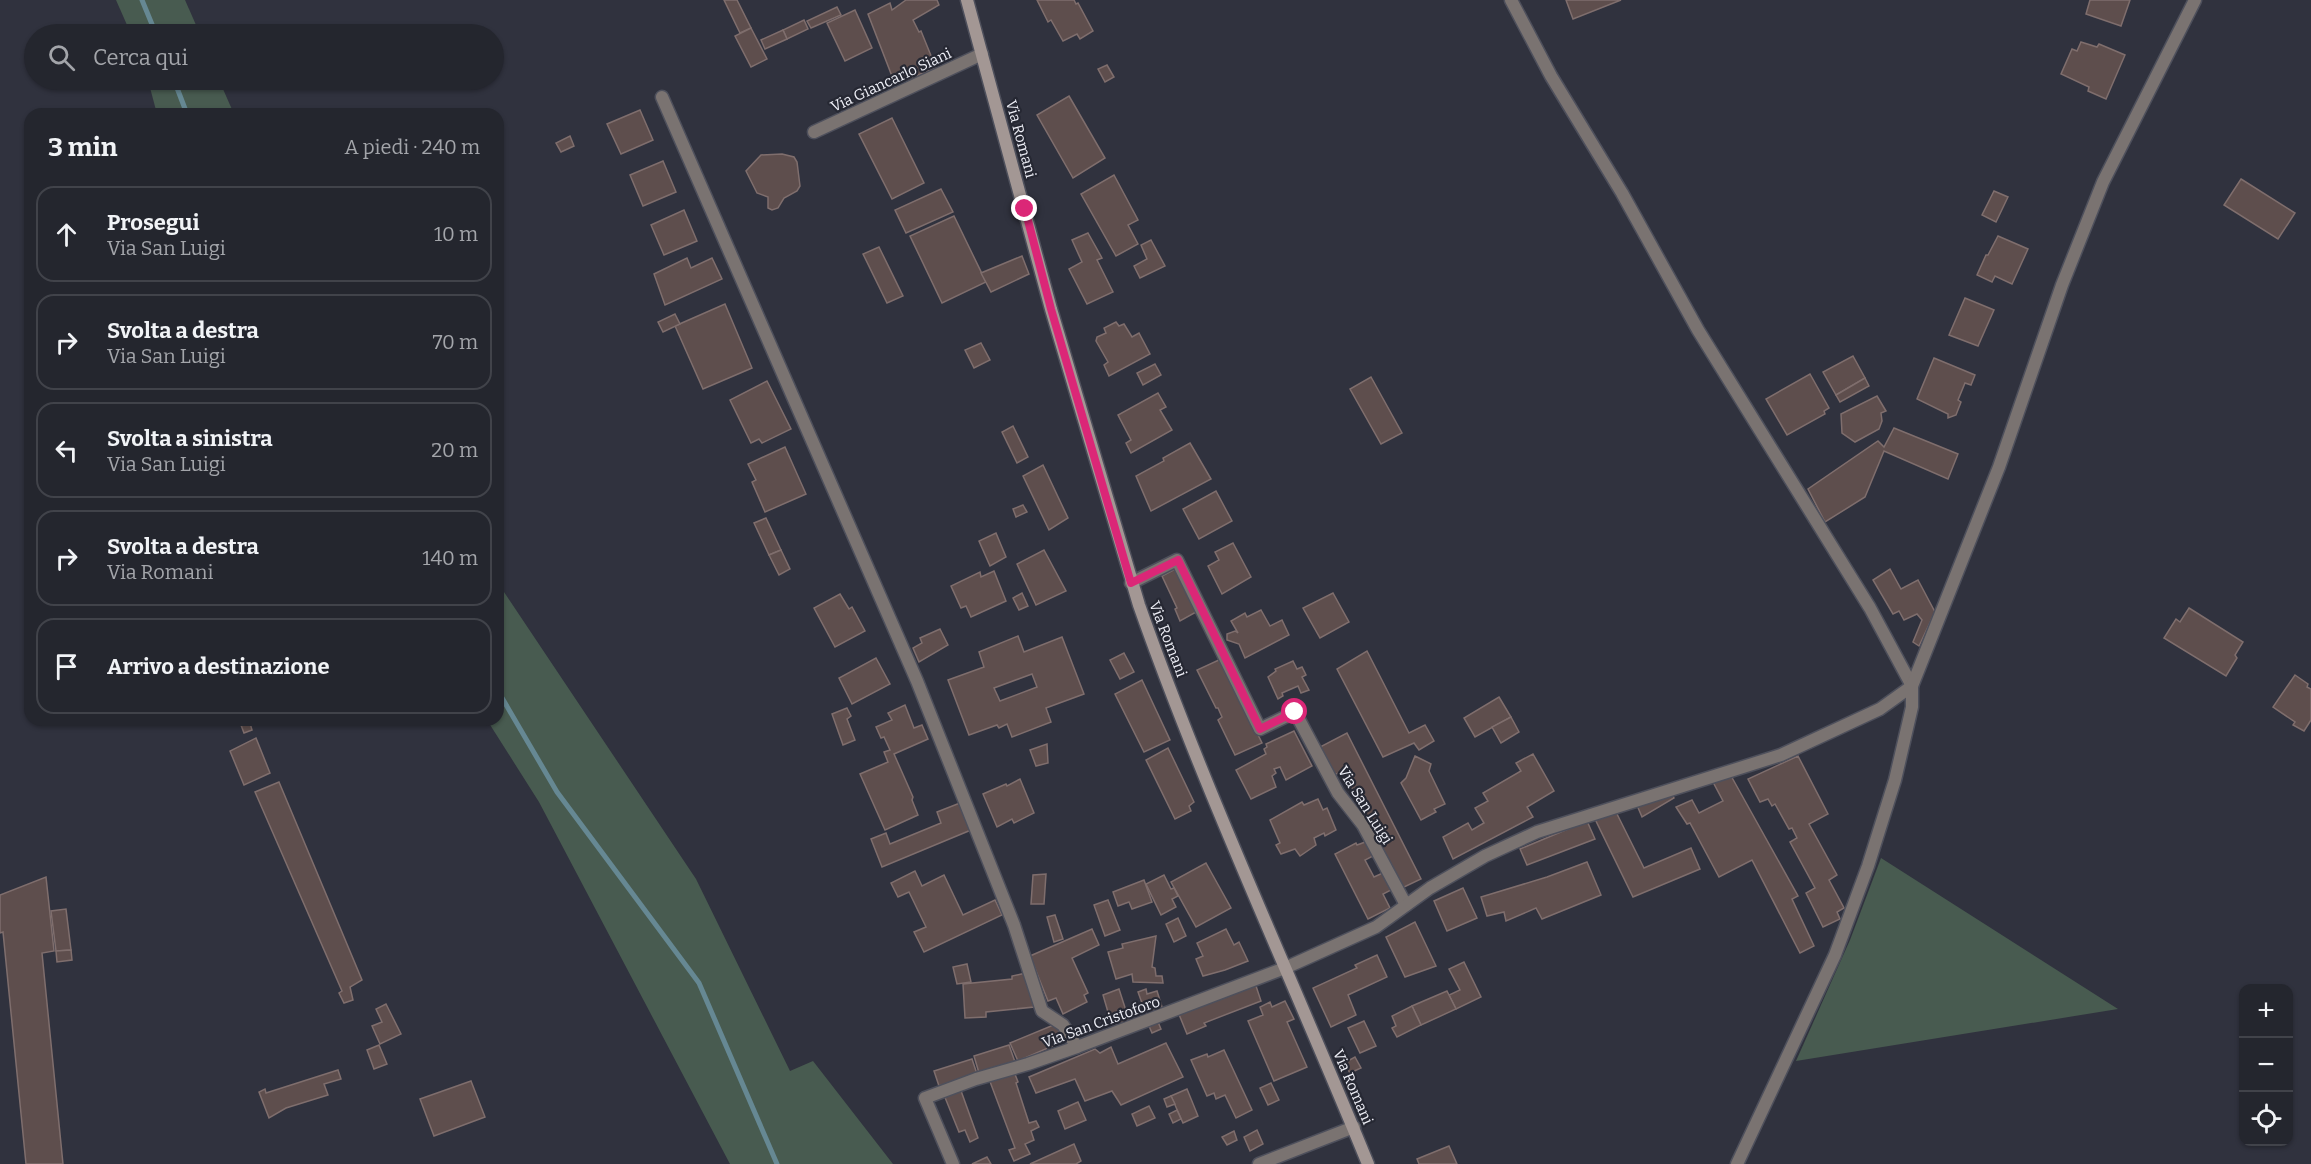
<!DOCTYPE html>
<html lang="it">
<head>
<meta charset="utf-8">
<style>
	:root { --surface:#24262e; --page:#30323a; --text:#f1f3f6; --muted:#a3a5aa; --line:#41434a }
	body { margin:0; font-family:Bitter,serif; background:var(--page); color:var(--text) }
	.controls { position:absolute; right:18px; bottom:18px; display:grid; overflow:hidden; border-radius:12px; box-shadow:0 2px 4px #0004 }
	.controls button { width:54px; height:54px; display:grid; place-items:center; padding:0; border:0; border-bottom:2px solid var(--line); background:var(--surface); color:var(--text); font:30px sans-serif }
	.stop { position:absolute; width:18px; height:18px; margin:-14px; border:4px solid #db2777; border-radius:50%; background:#fff }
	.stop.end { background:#db2777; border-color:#fff; box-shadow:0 2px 6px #0008 }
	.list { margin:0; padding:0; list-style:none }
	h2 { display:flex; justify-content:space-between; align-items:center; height:78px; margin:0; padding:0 24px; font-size:26px }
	h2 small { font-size:20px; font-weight:400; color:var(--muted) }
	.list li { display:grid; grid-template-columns:39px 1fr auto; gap:18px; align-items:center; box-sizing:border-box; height:96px; margin:0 12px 12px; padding:0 12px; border:2px solid var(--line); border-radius:18px }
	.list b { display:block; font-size:22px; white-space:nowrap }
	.list p { margin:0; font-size:20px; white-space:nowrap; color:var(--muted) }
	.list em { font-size:20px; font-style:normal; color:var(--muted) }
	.icon { flex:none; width:33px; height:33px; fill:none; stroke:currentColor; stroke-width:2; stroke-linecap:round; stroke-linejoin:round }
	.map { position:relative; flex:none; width:2311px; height:1164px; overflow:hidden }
	.search { position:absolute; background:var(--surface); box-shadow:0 2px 4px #0004; left:24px; top:24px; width:480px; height:66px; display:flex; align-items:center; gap:15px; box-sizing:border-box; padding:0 21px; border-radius:33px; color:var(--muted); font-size:22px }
	.panel { position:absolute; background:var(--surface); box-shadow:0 2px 4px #0004; left:24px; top:108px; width:480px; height:618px; border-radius:18px }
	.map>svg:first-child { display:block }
	.green { fill:#485b50 }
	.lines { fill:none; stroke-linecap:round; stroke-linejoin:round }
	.stream { stroke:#668893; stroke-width:5 }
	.building { fill:#5e4e4d; stroke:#7f6e6d; stroke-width:1.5; fill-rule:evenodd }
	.street-casing { stroke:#4e505c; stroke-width:15 }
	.secondary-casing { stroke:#4e505c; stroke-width:15 }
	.street { stroke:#7a7371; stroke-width:12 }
	.secondary { stroke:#a39794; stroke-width:12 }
	.route { stroke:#db2777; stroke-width:8 }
	.labels { text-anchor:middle; stroke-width:4.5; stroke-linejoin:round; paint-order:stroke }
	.street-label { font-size:15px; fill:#eeeff7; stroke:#262833 }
</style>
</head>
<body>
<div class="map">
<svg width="2311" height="1164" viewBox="0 0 2311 1164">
	<rect width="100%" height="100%" fill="#30323e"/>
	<g class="green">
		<polygon points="116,0 185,0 200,34 131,34"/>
		<polygon points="148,80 219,80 234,114 157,114"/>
		<polygon points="498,583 696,879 790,1071 813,1061 893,1164 730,1164 539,802 487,720 498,720"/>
		<polygon points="1881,858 2118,1009 1796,1061 1850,940"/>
	</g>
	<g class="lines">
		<g class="stream">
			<polyline points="142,0 156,34"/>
			<polyline points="174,80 187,114"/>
			<polyline points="498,691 557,792 699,983 777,1164"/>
		</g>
	</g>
	<g class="building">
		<polygon points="724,0 737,0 751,28 740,33"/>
		<polygon points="906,0 937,0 939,5 913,20 919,32 921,31 936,68 895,84 868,14 890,3 892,10"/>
		<polygon points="1037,0 1074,0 1076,4 1078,3 1093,31 1080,39 1077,34 1063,41 1051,20 1048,22"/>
		<polygon points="1566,0 1621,0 1573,19"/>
		<polygon points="2090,0 2130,0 2121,26 2086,14"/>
		<polygon points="837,7 841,15 811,28 807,21"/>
		<polygon points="855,10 872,48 845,61 827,23"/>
		<polygon points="804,20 808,29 787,39 783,30"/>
		<polygon points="751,28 767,59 751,67 735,36"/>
		<polygon points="783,30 787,39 765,49 761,40"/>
		<polygon points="2081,42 2097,47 2099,44 2125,55 2106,99 2088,91 2089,87 2061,74 2072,49 2077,51"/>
		<polygon points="1107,65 1114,77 1105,82 1098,69"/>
		<polygon points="1069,96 1105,158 1073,178 1037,115"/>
		<polygon points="640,110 653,140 621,154 607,124"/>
		<polygon points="892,118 924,183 892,199 859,134"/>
		<polygon points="570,136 574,146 561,152 556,143"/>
		<polygon points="782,154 794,157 797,162 800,186 797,191 784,198 778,208 772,210 768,208 768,197 757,193 746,171 761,155"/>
		<polygon points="663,161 676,192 643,206 630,175"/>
		<polygon points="1114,175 1138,220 1128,225 1138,244 1116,256 1081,194"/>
		<polygon points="2241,179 2295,213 2278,239 2224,205"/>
		<polygon points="941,189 953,212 906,233 895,210"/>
		<polygon points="1994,191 2008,197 1996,222 1982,215"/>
		<polygon points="684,210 697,241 664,255 651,225"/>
		<polygon points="954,216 986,282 942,303 910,236"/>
		<polygon points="1088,233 1102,258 1097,260 1113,292 1087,304 1069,269 1082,262 1072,240"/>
		<polygon points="1998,236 2028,249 2012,284 1995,276 1992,282 1977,275 1986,255 1988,255"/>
		<polygon points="1151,240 1165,266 1140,278 1134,266 1147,259 1141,245"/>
		<polygon points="879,247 903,296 887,303 863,254"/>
		<polygon points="1022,256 1029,274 991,292 981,273"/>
		<polygon points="687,258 691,268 712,258 722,279 665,305 654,274"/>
		<polygon points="1965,298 1994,310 1978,346 1949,335"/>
		<polygon points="725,304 752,368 703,389 675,326"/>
		<polygon points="675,314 680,324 663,332 658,322"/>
		<polygon points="1116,322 1119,326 1124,324 1132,337 1139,333 1150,354 1109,376 1104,365 1108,362 1096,341 1097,337 1106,333 1104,328"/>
		<polygon points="981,343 990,360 974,368 965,350"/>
		<polygon points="1853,356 1865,378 1836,395 1823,372"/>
		<polygon points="1934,358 1975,375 1971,385 1965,383 1958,400 1961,402 1956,415 1948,418 1948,414 1917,399"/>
		<polygon points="1155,364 1161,375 1143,385 1137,373"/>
		<polygon points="1810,374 1829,408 1824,411 1825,414 1787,435 1766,399"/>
		<polygon points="1371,377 1402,433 1381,444 1350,389"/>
		<polygon points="1865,378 1869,386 1840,402 1836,395"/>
		<polygon points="767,381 791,429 762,443 759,439 751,443 730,400"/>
		<polygon points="1158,393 1166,407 1160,410 1172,430 1131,453 1126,443 1131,440 1118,415"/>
		<polygon points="1877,396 1886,411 1881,413 1882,421 1879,429 1855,442 1842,433 1841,414"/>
		<polygon points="1013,426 1028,457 1017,463 1002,432"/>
		<polygon points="1894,428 1958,454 1948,479 1884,451 1865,497 1825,522 1808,489 1878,441 1884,447"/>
		<polygon points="1190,443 1211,479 1151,511 1136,476 1164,461 1163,458"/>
		<polygon points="785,447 806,494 765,512 752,482 756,480 748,464"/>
		<polygon points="1043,465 1068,518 1049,530 1023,476"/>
		<polygon points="1216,491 1232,521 1199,539 1183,509"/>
		<polygon points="1023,505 1027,512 1016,517 1013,509"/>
		<polygon points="766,518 781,550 769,555 754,523"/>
		<polygon points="996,533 1006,557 990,566 979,541"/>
		<polygon points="1233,543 1251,577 1222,594 1208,566 1219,560 1215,552"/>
		<polygon points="781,550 790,569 779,575 769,555"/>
		<polygon points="1044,550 1066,591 1036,605 1017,564"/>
		<polygon points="1177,568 1198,611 1180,621 1175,609 1177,608 1162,576"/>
		<polygon points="1890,569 1901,589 1918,580 1935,612 1919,646 1913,642 1922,620 1917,614 1904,620 1899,611 1893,614 1873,580"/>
		<polygon points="994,571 1006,601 971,617 966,606 961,608 951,586 980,572 981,577"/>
		<polygon points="1022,593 1028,606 1019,610 1013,598"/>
		<polygon points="1333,593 1349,622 1320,638 1303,608"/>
		<polygon points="840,594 849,609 852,607 865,631 835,647 814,608"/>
		<polygon points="2189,608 2243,642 2235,655 2237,658 2226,676 2164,638 2176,619 2180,622"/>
		<polygon points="1261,610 1270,626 1282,620 1289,635 1245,658 1239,644 1227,640 1227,634 1235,631 1238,633 1231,621 1245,613 1247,617"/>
		<polygon points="940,629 948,645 919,662 913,648 922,643 920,638"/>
		<path d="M1018 636 1024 652 1062 637 1084 694 1046 708 1051 722 1012 737 1007 724 999 728 997 725 969 735 948 680 984 667 979 652ZM1032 674 1037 687 1000 701 994 688Z"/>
		<polygon points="1367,651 1409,733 1425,725 1434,741 1419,750 1414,743 1383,757 1337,669"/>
		<polygon points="1124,653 1134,672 1120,679 1110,660"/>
		<polygon points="876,658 890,684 852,704 839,678"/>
		<polygon points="1221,659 1262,743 1235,755 1218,720 1222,717 1218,708 1216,708 1197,670"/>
		<polygon points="1293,661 1297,669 1302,667 1306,675 1302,677 1309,690 1301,693 1298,686 1282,693 1283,696 1278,699 1268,677 1276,671 1275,669"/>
		<polygon points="2295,675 2308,684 2307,687 2311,689 2311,720 2304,731 2293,725 2295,722 2273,707"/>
		<polygon points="1142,680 1170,740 1144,752 1115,694"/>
		<polygon points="1499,697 1511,717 1475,737 1464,718"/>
		<polygon points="905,705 914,728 922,725 928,739 894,754 913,797 912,800 918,815 885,830 860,774 888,762 884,752 890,750 884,737 881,738 876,727 892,720 888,713"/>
		<polygon points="847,708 851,716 847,719 855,740 843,745 832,714"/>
		<polygon points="1511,717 1519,732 1501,743 1492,727"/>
		<polygon points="250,723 252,730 244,733 241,725"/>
		<polygon points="1294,731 1312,766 1286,780 1280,767 1274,769 1276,773 1272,776 1276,787 1251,799 1236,770 1266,754 1264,749 1267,747 1266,744"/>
		<polygon points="1347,733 1421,879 1402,888 1350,784 1352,783 1345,770 1334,775 1320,747"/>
		<polygon points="256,738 270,773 244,785 230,751"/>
		<polygon points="1047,744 1048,763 1036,766 1030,750"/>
		<polygon points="1168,748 1194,802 1189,806 1191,811 1175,819 1146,760"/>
		<polygon points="1533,754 1554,791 1527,807 1533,817 1453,859 1443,837 1468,823 1472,830 1484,823 1475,808 1488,801 1483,793 1521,771 1516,763"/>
		<polygon points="1415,756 1431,764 1429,771 1445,804 1434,809 1436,812 1421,820 1401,783 1406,778"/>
		<polygon points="1798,756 1828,814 1809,824 1837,875 1829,880 1844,908 1837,912 1840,919 1823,927 1806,893 1815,888 1790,842 1797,838 1792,828 1789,829 1775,804 1772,806 1768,799 1760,802 1748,779"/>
		<polygon points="1730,774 1798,896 1792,899 1814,946 1800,953 1752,860 1719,877 1690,823 1687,824 1676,807 1692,800 1699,813 1723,801 1713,782"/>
		<polygon points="1020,779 1034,813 1014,823 1012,819 997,827 983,794 1006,784 1007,786"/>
		<polygon points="279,782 362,980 350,987 353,1000 344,1003 339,993 342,991 255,792"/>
		<polygon points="1671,791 1674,798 1642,817 1636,803"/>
		<polygon points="1318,799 1323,810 1327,808 1336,830 1325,836 1324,833 1314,838 1316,845 1300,856 1295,849 1281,854 1276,845 1280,843 1270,820 1302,802 1304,805"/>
		<polygon points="960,803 971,830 882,867 871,839 886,833 890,844 941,823 937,812"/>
		<polygon points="1615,810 1644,868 1691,848 1700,869 1633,897 1595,819"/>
		<polygon points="1587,821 1595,839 1527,865 1520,849"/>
		<polygon points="1368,841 1375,855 1365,860 1374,877 1385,872 1393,889 1383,894 1390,908 1368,919 1335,854 1356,843 1357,845"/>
		<polygon points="1587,862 1601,895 1542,919 1536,908 1506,921 1504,912 1487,916 1481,897 1547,877"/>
		<polygon points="1206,863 1231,908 1196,927 1171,882"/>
		<polygon points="915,871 922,886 944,875 963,915 995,900 1002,915 924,952 914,932 926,927 909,892 898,897 891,883"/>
		<polygon points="1046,874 1044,904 1031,904 1033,875"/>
		<polygon points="1164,875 1171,889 1174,888 1178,896 1172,899 1176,907 1161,915 1146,884"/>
		<polygon points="46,877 54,951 42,953 63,1164 26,1164 3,932 0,933 0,895"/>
		<polygon points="1144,880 1152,902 1132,909 1129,902 1118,906 1113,892"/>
		<polygon points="1463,888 1477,918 1447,931 1434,901"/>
		<polygon points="1108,900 1120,930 1105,936 1094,905"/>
		<polygon points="66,909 71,950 56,951 51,911"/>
		<polygon points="1055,915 1063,939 1054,942 1047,917"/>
		<polygon points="1178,918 1186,936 1174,942 1166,924"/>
		<polygon points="1415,922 1436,966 1405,977 1386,937"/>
		<polygon points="1092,929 1099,945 1072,958 1088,993 1084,995 1087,1002 1063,1014 1056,998 1048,1001 1030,956"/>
		<polygon points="1226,929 1234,945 1239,942 1248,961 1225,970 1203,976 1196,959 1203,956 1197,943"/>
		<polygon points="1156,936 1152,967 1155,968 1156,976 1162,976 1163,983 1133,982 1132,974 1116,979 1108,952 1123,948 1122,944"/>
		<polygon points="71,950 72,960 57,962 56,951"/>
		<polygon points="1377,955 1387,977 1348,995 1356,1015 1331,1027 1313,988 1357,968 1355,965"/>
		<polygon points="1464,962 1481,997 1456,1009 1449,995 1460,990 1449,969"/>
		<polygon points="967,964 971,982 957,984 953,967"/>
		<polygon points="1026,973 1034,1007 986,1012 986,1017 965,1018 963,984 1012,979 1012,976"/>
		<polygon points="1255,983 1261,1001 1204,1023 1206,1026 1187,1034 1178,1012"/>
		<polygon points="1119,989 1130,1023 1113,1029 1103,995"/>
		<polygon points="1146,989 1147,994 1157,991 1163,1010 1147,1017 1138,992"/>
		<polygon points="1447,991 1456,1009 1421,1025 1412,1006"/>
		<polygon points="1285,1001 1294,1019 1287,1022 1307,1067 1274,1081 1248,1021 1263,1015 1260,1007 1270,1002 1272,1007"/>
		<polygon points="386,1004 401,1034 380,1044 372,1026 382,1022 376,1009"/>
		<polygon points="1412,1006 1421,1025 1397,1037 1392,1028 1396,1026 1392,1016"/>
		<polygon points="1364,1021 1376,1046 1360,1053 1348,1028"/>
		<polygon points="1158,1022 1161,1029 1152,1033 1149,1026"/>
		<polygon points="1056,1024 1064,1041 1018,1061 1010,1043"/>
		<polygon points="1166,1043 1183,1077 1121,1105 1112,1091 1085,1101 1075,1079 1036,1093 1029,1077 1095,1049 1100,1053 1111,1047 1118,1064"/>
		<polygon points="379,1045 387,1064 374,1069 367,1050"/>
		<polygon points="1009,1045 1015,1062 979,1073 974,1056"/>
		<polygon points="1224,1050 1252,1110 1236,1118 1225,1095 1216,1099 1214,1093 1207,1096 1191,1060 1207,1054 1208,1057"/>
		<polygon points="1355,1057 1361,1068 1350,1073 1344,1063"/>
		<polygon points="972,1059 977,1074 939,1086 934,1071"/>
		<polygon points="1013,1069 1018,1082 1016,1083 1029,1123 1036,1121 1039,1127 1031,1131 1034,1140 1025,1144 1030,1154 1014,1161 1009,1150 1015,1148 989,1079"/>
		<polygon points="338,1070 341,1079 324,1084 328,1095 286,1108 269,1118 259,1092 265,1089 266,1093"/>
		<polygon points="471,1081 485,1117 434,1136 420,1099"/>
		<polygon points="1271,1083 1279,1100 1268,1105 1260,1088"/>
		<polygon points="960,1088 978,1138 970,1142 965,1130 959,1132 944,1095"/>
		<polygon points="1187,1089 1198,1116 1183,1123 1171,1096"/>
		<polygon points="1171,1096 1175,1104 1167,1107 1164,1099"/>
		<polygon points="1078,1102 1086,1120 1065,1129 1058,1111"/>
		<polygon points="1149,1106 1155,1118 1137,1126 1132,1114"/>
		<polygon points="1177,1110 1181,1119 1173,1123 1169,1114"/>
		<polygon points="1257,1130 1263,1144 1250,1151 1244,1137"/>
		<polygon points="1234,1131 1237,1140 1227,1145 1222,1137"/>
		<polygon points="1074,1144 1081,1161 1076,1164 1030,1164"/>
		<polygon points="1449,1146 1457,1164 1419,1164 1417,1159"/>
		<polygon points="987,1157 991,1164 972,1164"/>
	</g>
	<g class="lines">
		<defs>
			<g id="street">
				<polyline points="1511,0 1551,76 1622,193 1698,330 1870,608 1912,686"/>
				<polyline points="662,97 917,681 1014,925 1042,1011 1063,1025 1077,1047"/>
				<polyline points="814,132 982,54"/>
				<polyline points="1131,583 1177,560 1260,729 1295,712 1338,793 1363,825 1406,905"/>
				<polyline points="953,1164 925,1098 976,1079 1028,1064 1077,1047 1285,968 1376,927 1430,888 1485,856 1537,832 1781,755 1880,709 1912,686"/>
				<polyline points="1259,1164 1354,1127"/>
				<polyline points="1737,1164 1835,955 1868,866 1895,780 1912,707 1912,686 1999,467 2062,285 2103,182 2195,0"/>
			</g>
			<path id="secondary" d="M967 0 1051 309 1139 605C1206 795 1292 978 1368 1164"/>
		</defs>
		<use href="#street" class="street-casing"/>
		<use href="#secondary" class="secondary-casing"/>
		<use href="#street" class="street"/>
		<use href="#secondary" class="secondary"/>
	</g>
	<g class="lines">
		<polyline class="route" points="1025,209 1051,309 1131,583 1178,560 1260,729 1295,712"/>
	</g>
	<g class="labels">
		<g class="street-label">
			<text transform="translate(891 80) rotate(-25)" y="5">Via Giancarlo Siani</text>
			<text transform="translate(1021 139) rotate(75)" y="5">Via Romani</text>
			<text transform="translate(1168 639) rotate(69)" y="5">Via Romani</text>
			<text transform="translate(1365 805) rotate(58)" y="5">Via San Luigi</text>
			<text transform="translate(1101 1022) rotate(-20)" y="5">Via San Cristoforo</text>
			<text transform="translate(1353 1087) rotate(67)" y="5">Via Romani</text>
		</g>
	</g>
</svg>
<div class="controls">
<button>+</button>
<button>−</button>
<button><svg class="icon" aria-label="locate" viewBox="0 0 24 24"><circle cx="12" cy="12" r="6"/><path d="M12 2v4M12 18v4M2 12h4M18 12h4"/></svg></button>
</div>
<div class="stop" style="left:1295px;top:712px"></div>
<div class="stop end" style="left:1025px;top:209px"></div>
<div class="search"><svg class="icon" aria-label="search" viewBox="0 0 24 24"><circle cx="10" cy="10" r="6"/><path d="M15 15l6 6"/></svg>Cerca qui</div>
<section class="panel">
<h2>3 min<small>A piedi · 240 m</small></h2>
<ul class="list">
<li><svg class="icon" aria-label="ahead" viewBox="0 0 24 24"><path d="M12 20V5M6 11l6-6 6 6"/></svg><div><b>Prosegui</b><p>Via San Luigi</p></div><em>10 m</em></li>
<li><svg class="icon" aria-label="right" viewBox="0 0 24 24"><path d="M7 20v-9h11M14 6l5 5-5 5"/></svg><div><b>Svolta a destra</b><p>Via San Luigi</p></div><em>70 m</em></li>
<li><svg class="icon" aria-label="left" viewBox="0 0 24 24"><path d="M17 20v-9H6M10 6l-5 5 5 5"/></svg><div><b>Svolta a sinistra</b><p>Via San Luigi</p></div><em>20 m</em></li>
<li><svg class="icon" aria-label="right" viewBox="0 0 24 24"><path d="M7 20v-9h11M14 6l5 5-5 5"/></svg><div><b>Svolta a destra</b><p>Via Romani</p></div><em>140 m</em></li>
<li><svg class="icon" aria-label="arrive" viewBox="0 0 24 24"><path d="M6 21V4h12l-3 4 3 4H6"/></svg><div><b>Arrivo a destinazione</b></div></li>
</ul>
</section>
</div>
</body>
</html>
